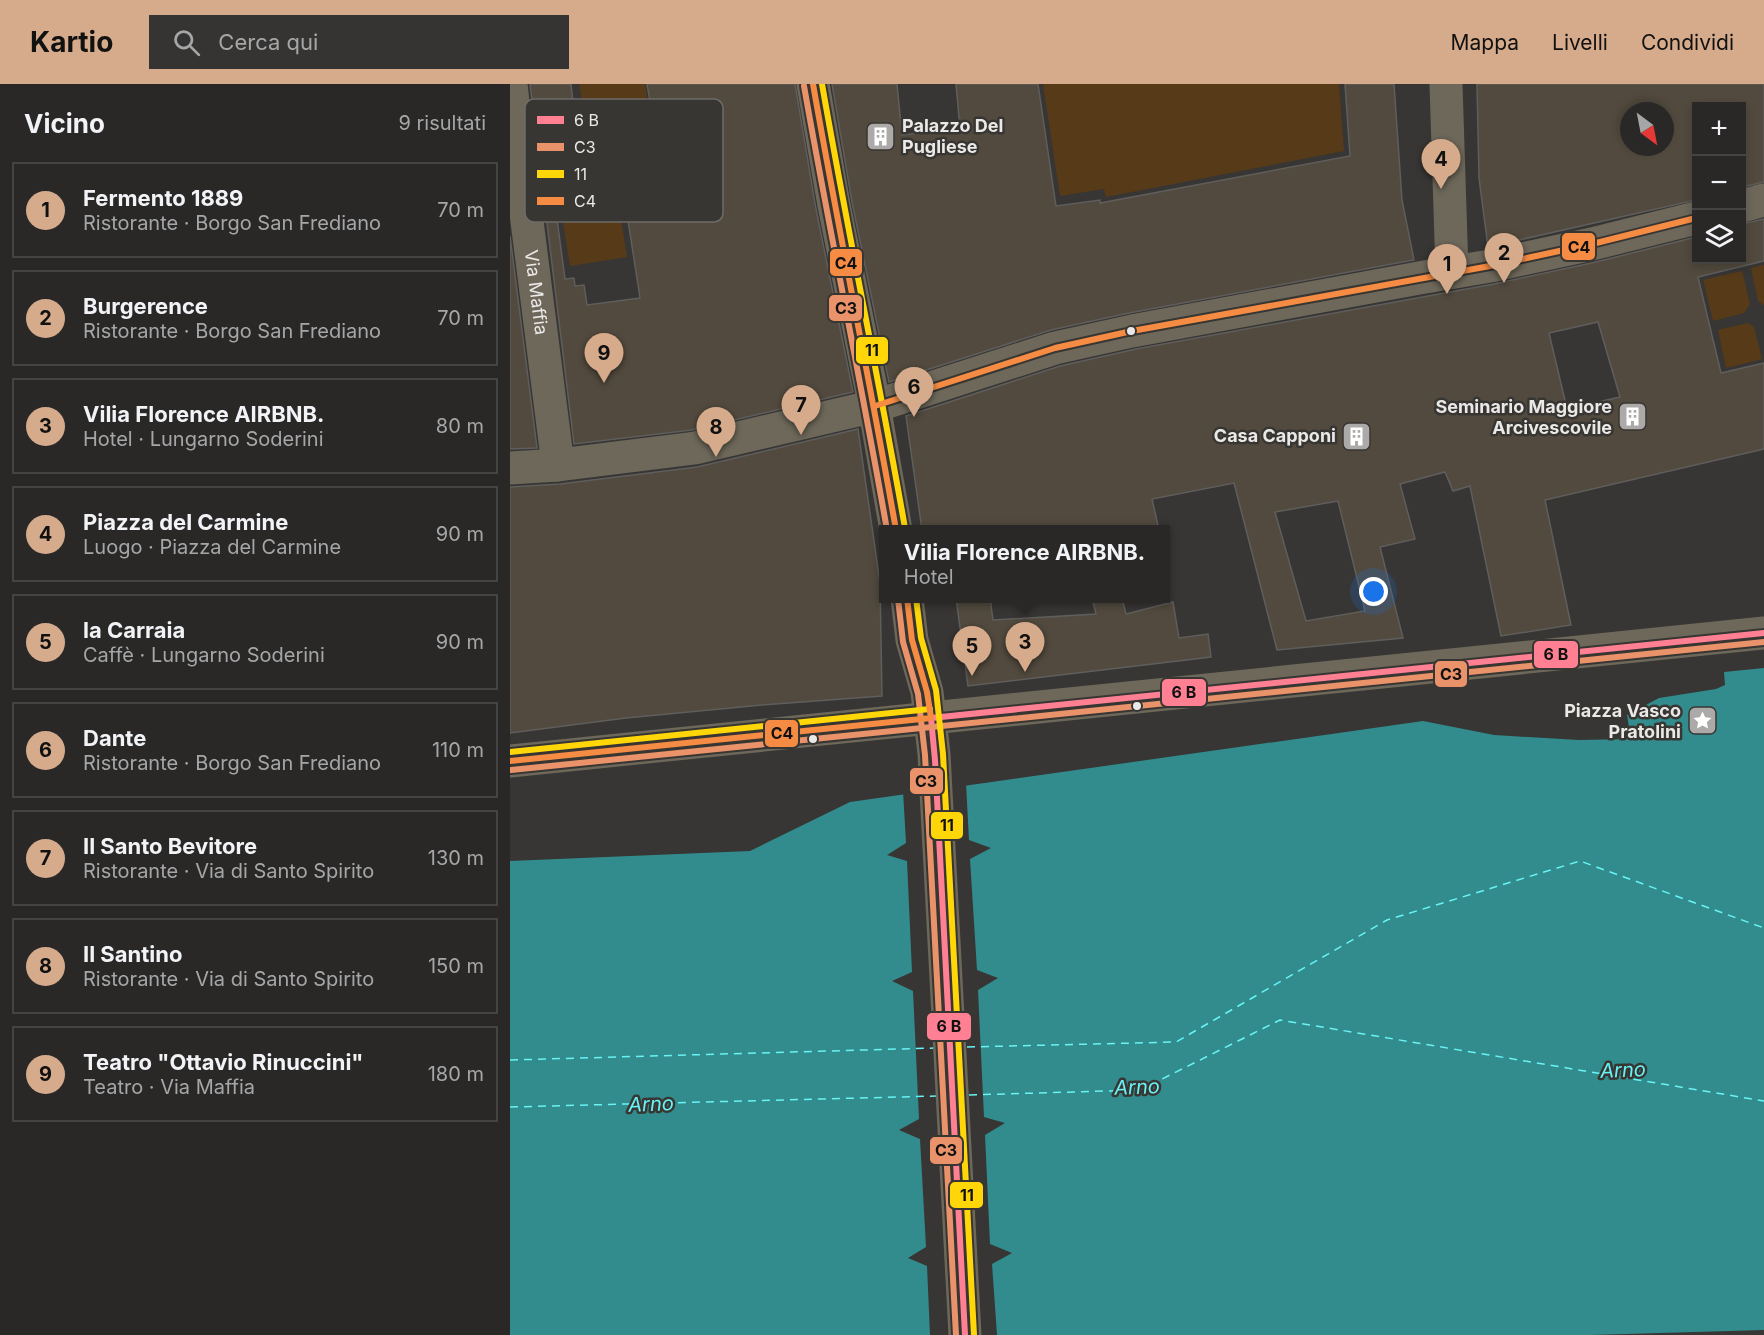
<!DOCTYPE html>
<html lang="it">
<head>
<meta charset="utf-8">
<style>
	:root { --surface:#292827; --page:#353433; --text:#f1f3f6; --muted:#a5a6a7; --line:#454444; --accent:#d6ab8b }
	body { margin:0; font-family:Inter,sans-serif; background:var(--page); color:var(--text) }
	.controls { position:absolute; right:18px; top:18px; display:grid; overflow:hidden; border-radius:0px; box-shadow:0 3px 9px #0003 }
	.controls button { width:54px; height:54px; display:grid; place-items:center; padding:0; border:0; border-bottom:2px solid var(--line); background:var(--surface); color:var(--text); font:30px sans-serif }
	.compass { position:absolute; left:1110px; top:18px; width:54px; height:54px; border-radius:50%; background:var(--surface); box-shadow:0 3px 9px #0003; rotate:148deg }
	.you { position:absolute; left:864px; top:508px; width:21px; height:21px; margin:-15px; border:4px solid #fff; border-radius:50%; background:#1a73e8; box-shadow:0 0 0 9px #1a73e833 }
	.badge { display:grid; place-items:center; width:39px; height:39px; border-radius:50%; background:var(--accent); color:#111; font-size:20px; font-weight:700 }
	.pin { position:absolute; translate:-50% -50px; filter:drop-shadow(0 2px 3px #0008) }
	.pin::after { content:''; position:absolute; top:32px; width:21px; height:18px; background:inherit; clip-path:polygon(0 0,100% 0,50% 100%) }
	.popup { position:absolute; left:369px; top:441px; width:291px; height:78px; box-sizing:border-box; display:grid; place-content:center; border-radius:0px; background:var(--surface); filter:drop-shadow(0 2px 4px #0005); font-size:20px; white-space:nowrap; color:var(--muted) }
	.popup b { font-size:22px; color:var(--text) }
	.popup::after { content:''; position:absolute; left:50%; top:100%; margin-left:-12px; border:12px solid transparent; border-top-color:var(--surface) }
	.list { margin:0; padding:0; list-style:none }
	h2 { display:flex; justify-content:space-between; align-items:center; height:78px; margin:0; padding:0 24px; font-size:26px }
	h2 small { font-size:20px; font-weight:400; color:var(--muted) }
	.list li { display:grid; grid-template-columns:39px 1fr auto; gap:18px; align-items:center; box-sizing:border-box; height:96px; margin:0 12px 12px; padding:0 12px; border:2px solid var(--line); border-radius:0px }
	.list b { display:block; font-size:22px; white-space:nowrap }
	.list p { margin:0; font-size:20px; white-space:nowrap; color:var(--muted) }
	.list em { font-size:20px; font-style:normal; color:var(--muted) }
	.icon { flex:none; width:33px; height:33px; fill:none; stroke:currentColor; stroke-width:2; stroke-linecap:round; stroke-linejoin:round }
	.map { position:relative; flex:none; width:1254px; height:1251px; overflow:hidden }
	header { display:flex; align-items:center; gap:36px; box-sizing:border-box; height:84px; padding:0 30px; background:var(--accent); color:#111 }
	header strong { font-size:28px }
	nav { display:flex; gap:33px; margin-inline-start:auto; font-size:21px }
	.search { width:420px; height:54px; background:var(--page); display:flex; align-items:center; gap:15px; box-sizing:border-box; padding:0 21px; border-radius:0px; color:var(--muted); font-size:22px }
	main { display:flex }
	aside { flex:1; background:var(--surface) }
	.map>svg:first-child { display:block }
	.green { fill:#573a17 }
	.water { fill:#328c8d }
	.pier { fill:#373634 }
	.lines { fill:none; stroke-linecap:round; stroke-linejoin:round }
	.ferry { stroke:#68f3f5; stroke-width:1.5; stroke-dasharray:8 6; stroke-linecap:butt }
	.building { fill:#524a3e; stroke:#5f5e5c; stroke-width:1.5; fill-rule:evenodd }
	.street { stroke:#6d685a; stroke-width:33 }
	.bus-1-casing { stroke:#383633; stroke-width:10 }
	.bus-2-casing { stroke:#383633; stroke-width:10 }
	.bus-3-casing { stroke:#383633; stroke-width:10 }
	.bus-4-casing { stroke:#383633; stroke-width:10 }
	.bus-1 { stroke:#ff8093; stroke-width:6 }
	.bus-2 { stroke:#ea936b; stroke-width:6 }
	.bus-3 { stroke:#ffd709; stroke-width:6 }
	.bus-4 { stroke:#f68c44; stroke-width:6 }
	.bus-dot { fill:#ebe9e8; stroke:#383633; stroke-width:2 }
	.labels { text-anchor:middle; stroke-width:5; stroke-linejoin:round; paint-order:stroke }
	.poi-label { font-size:18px; font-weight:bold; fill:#ebe9e8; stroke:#383633; text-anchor:end }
	.street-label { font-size:18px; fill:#ebe9e8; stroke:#383633 }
	.water-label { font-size:20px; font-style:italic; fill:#68f3f5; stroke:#383633 }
	.key { fill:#383633; stroke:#6e6c69; stroke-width:1.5 }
	.key-label { font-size:16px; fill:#ebe9e8 }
	.line-badge { stroke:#383633; stroke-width:2 }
	.pale-badge-label { font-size:16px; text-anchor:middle; font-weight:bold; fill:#111 }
</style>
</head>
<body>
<header>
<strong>Kartio</strong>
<div class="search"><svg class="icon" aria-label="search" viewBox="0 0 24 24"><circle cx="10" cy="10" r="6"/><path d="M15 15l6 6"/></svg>Cerca qui</div>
<nav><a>Mappa</a><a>Livelli</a><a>Condividi</a></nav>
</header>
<main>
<aside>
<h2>Vicino<small>9 risultati</small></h2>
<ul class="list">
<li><span class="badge">1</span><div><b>Fermento 1889</b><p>Ristorante · Borgo San Frediano</p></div><em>70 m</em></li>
<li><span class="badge">2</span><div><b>Burgerence</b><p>Ristorante · Borgo San Frediano</p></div><em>70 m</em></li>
<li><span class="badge">3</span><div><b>Vilia Florence AIRBNB.</b><p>Hotel · Lungarno Soderini</p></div><em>80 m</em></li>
<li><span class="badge">4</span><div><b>Piazza del Carmine</b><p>Luogo · Piazza del Carmine</p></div><em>90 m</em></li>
<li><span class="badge">5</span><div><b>la Carraia</b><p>Caffè · Lungarno Soderini</p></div><em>90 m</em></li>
<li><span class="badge">6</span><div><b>Dante</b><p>Ristorante · Borgo San Frediano</p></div><em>110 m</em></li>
<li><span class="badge">7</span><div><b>Il Santo Bevitore</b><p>Ristorante · Via di Santo Spirito</p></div><em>130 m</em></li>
<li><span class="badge">8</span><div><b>Il Santino</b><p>Ristorante · Via di Santo Spirito</p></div><em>150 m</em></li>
<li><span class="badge">9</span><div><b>Teatro &quot;Ottavio Rinuccini&quot;</b><p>Teatro · Via Maffia</p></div><em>180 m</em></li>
</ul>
</aside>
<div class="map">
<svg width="1254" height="1251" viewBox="0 0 1254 1251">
	<rect width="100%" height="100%" fill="#373634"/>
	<g class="green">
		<polygon points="69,0 135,0 149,85 111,64 64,72 58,36 75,33"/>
		<polygon points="533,0 829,0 834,67 596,113 594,105 550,112"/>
		<polygon points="104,91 117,173 60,182 47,101"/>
		<polygon points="1254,181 1254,221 1248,217 1241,184"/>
		<polygon points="1232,187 1240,220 1234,229 1203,237 1193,196"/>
		<polygon points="1238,239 1244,243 1252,275 1216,284 1208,246"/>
	</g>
	<polygon class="water" points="1254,584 1254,1246 1081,1251 0,1251 0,777 240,767 340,718 913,637 984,651 1069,656 1121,655 1117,631 1149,614 1206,605 1215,601 1214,588"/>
	<polygon class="pier" points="456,699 459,756 481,764 460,775 467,886 488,894 468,906 474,1033 495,1039 475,1051 480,1160 502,1169 482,1180 487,1251 420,1251 417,1182 398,1174 416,1163 410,1055 389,1046 409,1035 403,907 382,897 402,888 397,777 377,771 396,759 393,707"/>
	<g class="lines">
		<g class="ferry">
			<polyline points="457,963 666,958 877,836 1070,777 1254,844"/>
			<polyline points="0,976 425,964"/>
			<polyline points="459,1011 630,1006 770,936 1254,1017"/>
			<polyline points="0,1023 428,1012"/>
		</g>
	</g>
	<g class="building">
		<polygon points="20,0 61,0 71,92 42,97 55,195 64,194 65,202 74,201 77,221 130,214 107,65 147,57 137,0 285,0 306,125 343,308 182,346 64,360"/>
		<polygon points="322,0 387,0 392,51 450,45 446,0 528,0 546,122 590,116 590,119 840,72 835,0 884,0 892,116 904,176 619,229 541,246 379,298 342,118"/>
		<path d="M967 0H1254V98L1232 103V22H1186V116L978 163 969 94ZM1119 27H1155V63H1119Z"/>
		<path d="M1254 135V177L1188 193 1211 289 1254 279V365L1035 416 1061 541 991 552 960 402 943 407 935 388 890 400 905 455 870 463 893 554 767 566 724 399 642 415 649 446H412L396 332 550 282 626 265 984 200 1086 178 1186 153V176H1232V140ZM1088 238 1110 313 1057 325 1039 249ZM828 417 855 527 796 537 765 428Z"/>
		<polygon points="0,152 27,364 0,365"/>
		<polygon points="348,345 370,499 372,612 252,621 116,634 0,649 0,403 50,400 187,383"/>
		<polygon points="446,514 480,514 483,536 586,530 582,514 612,514 616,530 663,518 669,554 698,550 701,573 458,602"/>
	</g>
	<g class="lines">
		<g class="street">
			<path id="s1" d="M1 0 11 90 48 381"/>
			<polyline points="303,0 324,121 361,304 386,446"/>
			<polyline points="936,0 942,188"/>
			<polyline points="1232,122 1254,116"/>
			<polyline points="0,384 48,381 185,364 365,322 545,264 622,247 909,194 980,182 1082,160 1186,134"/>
			<polyline points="397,514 402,556 417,608 424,670 455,1251"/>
			<polyline points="0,677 1254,549"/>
		</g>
		<defs>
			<g id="bus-1">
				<polyline points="421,634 1254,549"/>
				<polyline points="421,634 425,676 455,1251"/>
			</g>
			<g id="bus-2">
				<path d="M294 2C320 150 351 297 377 446"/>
				<polyline points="388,515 393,558 408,610 415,671 446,1251"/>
				<polyline points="1,686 1254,558"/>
			</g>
			<g id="bus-3">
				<path d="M312 0C338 149 369 296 395 444"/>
				<polyline points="406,514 411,554 426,606 433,670 464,1251"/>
				<polyline points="0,668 420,625"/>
			</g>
			<g id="bus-4">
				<path d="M303 0C329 149 360 297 386 446"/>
				<polyline points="365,322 545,264 622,247 980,182 1082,160 1186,134"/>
				<polyline points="0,677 421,634 417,608 402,556 397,514"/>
			</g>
		</defs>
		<use href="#bus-1" class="bus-1-casing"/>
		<use href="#bus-2" class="bus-2-casing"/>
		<use href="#bus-3" class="bus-3-casing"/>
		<use href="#bus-4" class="bus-4-casing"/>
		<use href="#bus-1" class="bus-1"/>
		<use href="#bus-2" class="bus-2"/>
		<use href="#bus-3" class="bus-3"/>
		<use href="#bus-4" class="bus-4"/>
	</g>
	<defs>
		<symbol id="building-square" viewBox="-11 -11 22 22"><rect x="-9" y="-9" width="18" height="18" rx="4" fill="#acaaa9" stroke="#383633"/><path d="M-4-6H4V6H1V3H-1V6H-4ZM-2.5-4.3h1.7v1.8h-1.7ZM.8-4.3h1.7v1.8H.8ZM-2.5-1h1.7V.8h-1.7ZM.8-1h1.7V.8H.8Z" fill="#fff"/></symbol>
		<symbol id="sight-square" viewBox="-11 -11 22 22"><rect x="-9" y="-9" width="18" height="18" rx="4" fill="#acaaa9" stroke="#383633"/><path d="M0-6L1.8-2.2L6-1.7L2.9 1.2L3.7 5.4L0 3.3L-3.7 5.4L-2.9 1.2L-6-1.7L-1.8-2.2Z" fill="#fff"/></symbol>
	</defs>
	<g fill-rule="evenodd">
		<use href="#building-square" x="354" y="36" width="33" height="33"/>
		<use href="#building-square" x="1106" y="316" width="33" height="33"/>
		<use href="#building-square" x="830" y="336" width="33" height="33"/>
		<use href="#sight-square" x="1176" y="620" width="33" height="33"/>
	</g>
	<g class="bus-dot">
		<circle cx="621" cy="247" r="5"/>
		<circle cx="627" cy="622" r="5"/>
		<circle cx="303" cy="655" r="5"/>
	</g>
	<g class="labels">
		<g class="poi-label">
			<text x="392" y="48" text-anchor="start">Palazzo Del<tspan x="392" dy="21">Pugliese</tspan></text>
			<text x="1102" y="329">Seminario Maggiore<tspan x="1102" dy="21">Arcivescovile</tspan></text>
			<text x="826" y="358">Casa Capponi</text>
			<text x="1171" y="633">Piazza Vasco<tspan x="1171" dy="21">Pratolini</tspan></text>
		</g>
		<g class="street-label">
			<text dy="6" stroke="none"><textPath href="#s1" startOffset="210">Via Maffia</textPath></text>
		</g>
		<g class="water-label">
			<text transform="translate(1113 986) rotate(-2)" y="7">Arno</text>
			<text transform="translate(627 1003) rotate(-2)" y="7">Arno</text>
			<text transform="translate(141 1020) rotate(-2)" y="7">Arno</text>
		</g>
	</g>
	<rect x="15" y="15" width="198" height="123" rx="9" class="key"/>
	<rect x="27" y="32" width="27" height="8" fill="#ff8093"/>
	<rect x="27" y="59" width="27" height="8" fill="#ea936b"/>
	<rect x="27" y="86" width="27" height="8" fill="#ffd709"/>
	<rect x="27" y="113" width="27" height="8" fill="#f68c44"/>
	<g class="key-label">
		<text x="64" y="42">6 B</text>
		<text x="64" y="69">C3</text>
		<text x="64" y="96">11</text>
		<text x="64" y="123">C4</text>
	</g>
	<g class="line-badge">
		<rect x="1051" y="148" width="35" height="29" rx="6" fill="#f68c44"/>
		<rect x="319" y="164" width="34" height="29" rx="6" fill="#f68c44"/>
		<rect x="318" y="210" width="35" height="28" rx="6" fill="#ea936b"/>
		<rect x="345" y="252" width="34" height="29" rx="6" fill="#ffd709"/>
		<rect x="1023" y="556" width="46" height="29" rx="6" fill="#ff8093"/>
		<rect x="924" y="576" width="34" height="28" rx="6" fill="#ea936b"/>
		<rect x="651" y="594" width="46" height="29" rx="6" fill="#ff8093"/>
		<rect x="254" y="635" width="35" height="29" rx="6" fill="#f68c44"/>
		<rect x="399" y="683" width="35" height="28" rx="6" fill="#ea936b"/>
		<rect x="420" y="727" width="34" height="29" rx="6" fill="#ffd709"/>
		<rect x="416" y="928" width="46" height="29" rx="6" fill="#ff8093"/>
		<rect x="419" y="1052" width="34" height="29" rx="6" fill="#ea936b"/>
		<rect x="439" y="1097" width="35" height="28" rx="6" fill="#ffd709"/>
	</g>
	<g class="pale-badge-label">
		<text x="1069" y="169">C4</text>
		<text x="336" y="185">C4</text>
		<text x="336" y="230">C3</text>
		<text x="362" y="272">11</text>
		<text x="1046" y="576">6 B</text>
		<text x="941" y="596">C3</text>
		<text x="674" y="614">6 B</text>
		<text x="272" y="655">C4</text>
		<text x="416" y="703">C3</text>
		<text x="437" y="747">11</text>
		<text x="439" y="948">6 B</text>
		<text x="436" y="1072">C3</text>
		<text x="457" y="1117">11</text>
	</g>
</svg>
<div class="controls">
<button>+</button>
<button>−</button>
<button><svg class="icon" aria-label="layers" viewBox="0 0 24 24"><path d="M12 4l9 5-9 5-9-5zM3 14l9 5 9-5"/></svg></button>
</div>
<svg class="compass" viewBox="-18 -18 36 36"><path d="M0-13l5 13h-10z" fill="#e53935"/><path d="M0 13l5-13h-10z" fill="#a5a6a7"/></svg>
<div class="you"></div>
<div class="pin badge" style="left:937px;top:210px">1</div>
<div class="pin badge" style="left:994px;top:199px">2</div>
<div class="pin badge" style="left:515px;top:588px">3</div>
<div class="popup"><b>Vilia Florence AIRBNB.</b>Hotel</div>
<div class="pin badge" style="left:931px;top:105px">4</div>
<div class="pin badge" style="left:462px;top:592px">5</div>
<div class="pin badge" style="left:404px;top:333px">6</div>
<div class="pin badge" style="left:291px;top:351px">7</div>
<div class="pin badge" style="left:206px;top:373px">8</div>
<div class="pin badge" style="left:94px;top:299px">9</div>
</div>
</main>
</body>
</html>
